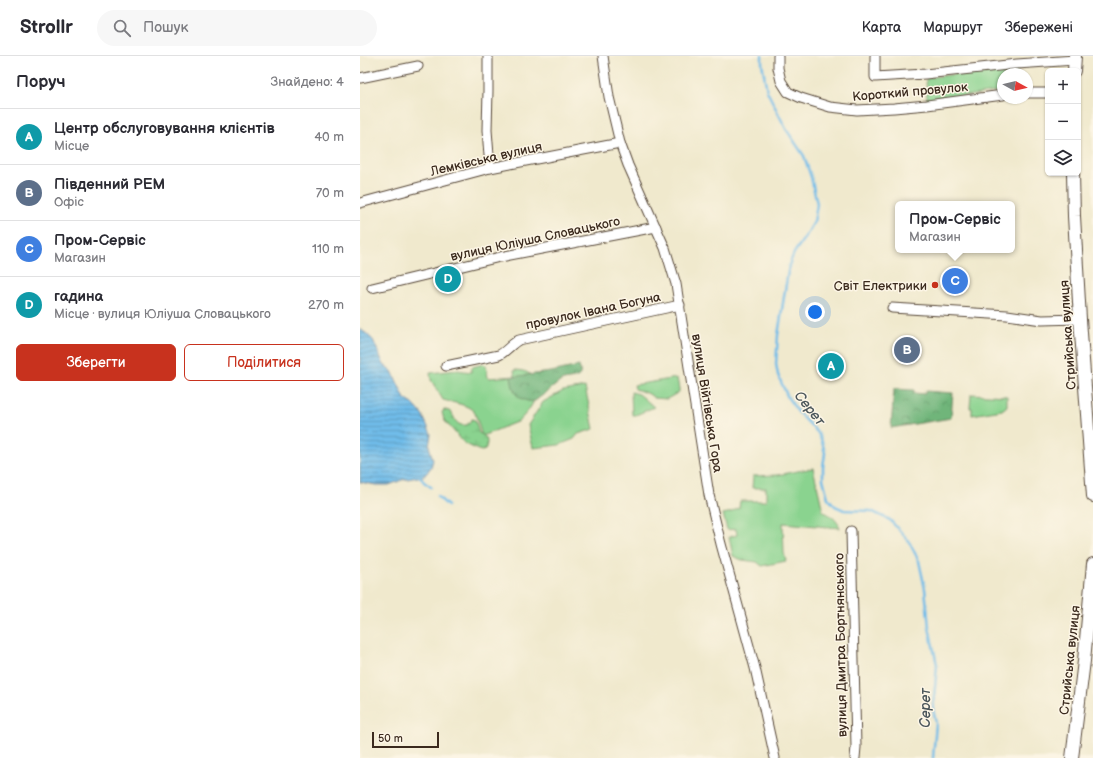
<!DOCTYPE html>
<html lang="uk">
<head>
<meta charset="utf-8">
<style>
	:root { --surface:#fff; --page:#f7f7f7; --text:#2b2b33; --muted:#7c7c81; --line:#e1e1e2; --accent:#c8321e }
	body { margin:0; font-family:"Balsamiq Sans",sans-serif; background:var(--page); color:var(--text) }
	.controls { position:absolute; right:12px; top:12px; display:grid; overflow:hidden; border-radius:6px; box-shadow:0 1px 3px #0004 }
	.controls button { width:36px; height:36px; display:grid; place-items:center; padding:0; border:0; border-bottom:1px solid var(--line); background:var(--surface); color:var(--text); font:20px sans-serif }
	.compass { position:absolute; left:637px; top:12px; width:36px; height:36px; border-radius:50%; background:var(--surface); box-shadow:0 1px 3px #0004; rotate:98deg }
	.scale { position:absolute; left:12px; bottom:10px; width:67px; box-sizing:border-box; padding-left:4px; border:2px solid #3b2a1e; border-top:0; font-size:11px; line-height:14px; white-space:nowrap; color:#3b2a1e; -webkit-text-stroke:3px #fcf5e5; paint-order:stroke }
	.you { position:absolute; left:455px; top:256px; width:14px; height:14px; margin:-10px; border:3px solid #fff; border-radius:50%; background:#1a73e8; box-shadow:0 0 0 6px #1a73e833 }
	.badge { display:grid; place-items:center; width:26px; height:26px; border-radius:50%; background:var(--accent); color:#fff; font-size:13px; font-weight:700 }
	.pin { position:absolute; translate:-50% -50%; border:2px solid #fff; box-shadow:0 1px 4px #0006 }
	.popup { position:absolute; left:535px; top:145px; width:120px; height:52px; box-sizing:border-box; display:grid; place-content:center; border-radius:6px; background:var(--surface); filter:drop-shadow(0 1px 3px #0005); font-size:13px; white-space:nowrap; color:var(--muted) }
	.popup b { font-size:15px; color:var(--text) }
	.popup::after { content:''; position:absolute; left:50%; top:100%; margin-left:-8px; border:8px solid transparent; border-top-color:var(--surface) }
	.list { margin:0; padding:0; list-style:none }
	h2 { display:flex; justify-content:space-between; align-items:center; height:52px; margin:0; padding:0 16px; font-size:17px }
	h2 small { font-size:13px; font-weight:400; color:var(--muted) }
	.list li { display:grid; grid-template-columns:26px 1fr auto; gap:12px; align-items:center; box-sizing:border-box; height:56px; padding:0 16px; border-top:1px solid var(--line) }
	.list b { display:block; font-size:15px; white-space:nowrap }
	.list p { margin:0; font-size:13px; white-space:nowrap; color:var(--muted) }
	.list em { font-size:13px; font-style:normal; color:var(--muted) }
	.actions { display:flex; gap:8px; padding:12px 16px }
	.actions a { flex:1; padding:9px 0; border:1px solid var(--accent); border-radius:6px; text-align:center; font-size:14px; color:var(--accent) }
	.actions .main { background:var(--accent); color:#fff }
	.icon { flex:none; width:22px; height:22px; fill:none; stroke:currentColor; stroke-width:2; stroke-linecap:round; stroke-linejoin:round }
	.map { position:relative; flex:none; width:733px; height:702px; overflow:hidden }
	header { display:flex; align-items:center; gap:24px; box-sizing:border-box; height:56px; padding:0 20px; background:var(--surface); border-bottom:1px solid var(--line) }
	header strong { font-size:19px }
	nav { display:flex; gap:22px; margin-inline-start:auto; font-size:14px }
	.search { width:280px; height:36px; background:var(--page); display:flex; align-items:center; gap:10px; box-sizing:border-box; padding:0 14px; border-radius:22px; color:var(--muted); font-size:15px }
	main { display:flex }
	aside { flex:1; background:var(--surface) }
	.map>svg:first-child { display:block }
	.green { fill:#8ad38f; stroke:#627e56 }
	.forest { fill:url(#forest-crowns); stroke:#55704c }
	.wetland { fill:url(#wetland-marsh); stroke:#627e56 }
	.water { fill:url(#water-rules); stroke:#567384 }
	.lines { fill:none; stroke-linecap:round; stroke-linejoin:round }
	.stream { stroke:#70bce9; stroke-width:2.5 }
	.minor-casing { stroke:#564738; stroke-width:11 }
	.major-casing { stroke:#564738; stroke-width:14 }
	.minor { stroke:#fff; stroke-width:9 }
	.major { stroke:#fff; stroke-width:12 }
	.poi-dot { fill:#c8321e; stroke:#fcf5e5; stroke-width:1.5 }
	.labels { text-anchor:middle; stroke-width:3; stroke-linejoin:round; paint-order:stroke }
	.street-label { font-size:13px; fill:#3b2a1e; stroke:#fcf5e5 }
	.poi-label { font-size:13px; fill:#3b2a1e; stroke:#fcf5e5; text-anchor:end }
	.water-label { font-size:14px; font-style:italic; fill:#4b565b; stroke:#fcf5e5 }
</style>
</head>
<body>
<header>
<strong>Strollr</strong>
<div class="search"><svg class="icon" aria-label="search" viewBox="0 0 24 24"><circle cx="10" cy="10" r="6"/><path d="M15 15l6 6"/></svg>Пошук</div>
<nav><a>Карта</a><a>Маршрут</a><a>Збережені</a></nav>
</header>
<main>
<aside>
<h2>Поруч<small>Знайдено: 4</small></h2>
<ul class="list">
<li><span class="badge" style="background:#0f9aa8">A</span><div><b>Центр обслуговування клієнтів</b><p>Місце</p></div><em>40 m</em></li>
<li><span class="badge" style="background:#5c6f8a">B</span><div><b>Південний РЕМ</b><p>Офіс</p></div><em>70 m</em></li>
<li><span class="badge" style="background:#3f7fe0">C</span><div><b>Пром-Сервіс</b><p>Магазин</p></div><em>110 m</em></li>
<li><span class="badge" style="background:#0f9aa8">D</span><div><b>гадина</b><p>Місце · вулиця Юліуша Словацького</p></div><em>270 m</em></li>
</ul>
<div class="actions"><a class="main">Зберегти</a><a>Поділитися</a></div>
</aside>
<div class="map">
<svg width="733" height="702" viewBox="0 0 733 702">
	<defs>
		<pattern id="forest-crowns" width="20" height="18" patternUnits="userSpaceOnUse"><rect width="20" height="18" fill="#6fb57a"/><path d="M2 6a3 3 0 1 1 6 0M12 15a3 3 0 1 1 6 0" fill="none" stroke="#5c9363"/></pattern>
		<pattern id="wetland-marsh" width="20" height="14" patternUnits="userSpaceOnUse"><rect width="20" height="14" fill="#8ad38f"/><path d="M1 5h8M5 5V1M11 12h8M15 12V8" fill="none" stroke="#78b57b"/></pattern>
		<pattern id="water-rules" width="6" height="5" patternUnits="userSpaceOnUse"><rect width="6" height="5" fill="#70bce9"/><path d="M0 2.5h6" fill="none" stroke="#5d99bc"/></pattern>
	</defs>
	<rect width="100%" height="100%" fill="#fcf5e5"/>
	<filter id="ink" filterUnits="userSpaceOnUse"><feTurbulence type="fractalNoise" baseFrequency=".025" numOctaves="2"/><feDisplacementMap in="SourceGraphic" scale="8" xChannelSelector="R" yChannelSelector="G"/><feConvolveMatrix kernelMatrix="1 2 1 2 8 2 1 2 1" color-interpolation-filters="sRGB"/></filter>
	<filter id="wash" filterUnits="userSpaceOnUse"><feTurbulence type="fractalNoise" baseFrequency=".012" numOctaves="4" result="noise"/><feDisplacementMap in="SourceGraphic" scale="16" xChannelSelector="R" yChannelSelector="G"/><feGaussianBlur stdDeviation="0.9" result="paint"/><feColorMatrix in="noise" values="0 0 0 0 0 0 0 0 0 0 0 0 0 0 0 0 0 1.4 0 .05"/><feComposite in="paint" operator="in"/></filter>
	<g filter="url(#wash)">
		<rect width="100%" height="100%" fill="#f0e9cd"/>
		<g class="green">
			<polygon points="657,10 657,18 643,18 643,35 567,45 566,22"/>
			<path d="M123 308 126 309 128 322 155 320 154 314C160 314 166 315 170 318L173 347 168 355 159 365 122 380 115 357C109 348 93 347 83 344L71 324 70 317 97 314 111 316 112 311Z"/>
			<polygon points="317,322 319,333 319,336 307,343 294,342 289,338 275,333 274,329"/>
			<polygon points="225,331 234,373 218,378 214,383 199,389 173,392 168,369 183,346 203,335"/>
			<polygon points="271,336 279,338 294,351 276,359 272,359"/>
			<polygon points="611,338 647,340 647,350 642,354 612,359 612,352 610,352"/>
			<path d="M453 412 463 455C471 460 477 463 480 472L423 467 424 497 426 505 402 510 397 506 382 504 373 500 369 481 377 479 376 473 367 474 363 458 372 456 379 452 380 445H406V432H392L393 420 418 419Z"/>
		</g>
		<g class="forest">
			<path d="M219 310C225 325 210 321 201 325L175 345C168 347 156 342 154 334 152 330 152 325 151 321L191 316Z"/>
			<polygon points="534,333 554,334 554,337 565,338 565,335 593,337 591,362 531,372"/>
		</g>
		<path class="wetland" d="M84 354C98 354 90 371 107 369L112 363 115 364 119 377C127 381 129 384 125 394L122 395 118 394 104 387 84 364 82 356Z"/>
		<polygon class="water" points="0,273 7,278 13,284 24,309 32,315 45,343 53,348 62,358 71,378 69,390 73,404 71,411 66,418 63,420 42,424 29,429 16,429 0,426"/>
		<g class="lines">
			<g class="stream">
				<polyline points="402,0 402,7 407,35 426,73 444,100 451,121 457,148 454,166 447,178 434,197 429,209 418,279 416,308 418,319 428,342 438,356 458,377 462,386 465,397 463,411 463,423 468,442 475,450 484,454 511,455 530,464 548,484 559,505 565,533 569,571 577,609 573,653 576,667 573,702"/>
				<polyline points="60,421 64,426 71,431"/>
				<polyline points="77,440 88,450"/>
			</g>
		</g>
	</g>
	<g filter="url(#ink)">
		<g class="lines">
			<defs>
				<g id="minor">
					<polyline points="128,0 128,35 127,74 130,112"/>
					<polyline points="243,0 249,41 260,87 268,109 305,192 316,228 349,439 361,488 395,612 415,702"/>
					<polyline points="418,0 418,12 421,25 428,36 441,42 470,51 497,54 534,52 567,49 643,39"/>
					<polyline points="515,0 515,21 565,18 657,8 715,4"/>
					<polyline points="0,22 58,10"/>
					<polyline points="667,37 688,37"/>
					<polyline points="0,147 130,112 260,87"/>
					<polyline points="12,232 140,201 296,171"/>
					<polyline points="532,252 647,259 682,264 720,263"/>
					<path d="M86 310 139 299C147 295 152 287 159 284L320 249"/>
					<polyline points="491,475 496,691 495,702"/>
				</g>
				<g id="major">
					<polyline points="714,15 715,0"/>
					<polyline points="713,117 714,160 720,263 733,440"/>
					<polyline points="712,702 724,605 733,508"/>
				</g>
			</defs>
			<use href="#minor" class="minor-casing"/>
			<use href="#major" class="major-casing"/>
			<use href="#minor" class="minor"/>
			<use href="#major" class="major"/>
		</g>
	</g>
	<circle class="poi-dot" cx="575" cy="229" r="4"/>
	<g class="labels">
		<g class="street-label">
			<text transform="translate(550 35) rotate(-5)" y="5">Короткий провулок</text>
			<text transform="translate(126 102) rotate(-13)" y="5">Лемківська вулиця</text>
			<text transform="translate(175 182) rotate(-12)" y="5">вулиця Юліуша Словацького</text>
			<text transform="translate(233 254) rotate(-12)" y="5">провулок Івана Богуна</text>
			<text transform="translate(707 279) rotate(-94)" y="5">Стрийська вулиця</text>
			<text transform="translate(348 347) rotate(81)" y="5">вулиця Війтівська Гора</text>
			<text transform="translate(480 589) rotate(-91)" y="5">вулиця Дмитра Бортнянського</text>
			<text transform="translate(709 604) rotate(-84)" y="5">Стрийська вулиця</text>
		</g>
		<g class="poi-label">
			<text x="567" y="234">Світ Електрики</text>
		</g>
		<g class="water-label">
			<text transform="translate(450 352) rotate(51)" y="5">Серет</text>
			<text transform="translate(565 652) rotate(-90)" y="5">Серет</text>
		</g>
	</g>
</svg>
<div class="controls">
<button>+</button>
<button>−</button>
<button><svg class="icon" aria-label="layers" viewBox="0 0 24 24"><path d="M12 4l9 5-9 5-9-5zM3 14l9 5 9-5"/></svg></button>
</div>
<svg class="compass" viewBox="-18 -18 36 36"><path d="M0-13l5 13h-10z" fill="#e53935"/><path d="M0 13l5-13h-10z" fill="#7c7c81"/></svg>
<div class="scale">50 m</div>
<div class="you"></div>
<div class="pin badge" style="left:471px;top:310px;background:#0f9aa8">A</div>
<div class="pin badge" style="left:547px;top:294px;background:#5c6f8a">B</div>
<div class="pin badge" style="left:595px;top:225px;background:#3f7fe0">C</div>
<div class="popup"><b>Пром-Сервіс</b>Магазин</div>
<div class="pin badge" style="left:88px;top:223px;background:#0f9aa8">D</div>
</div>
</main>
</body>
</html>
